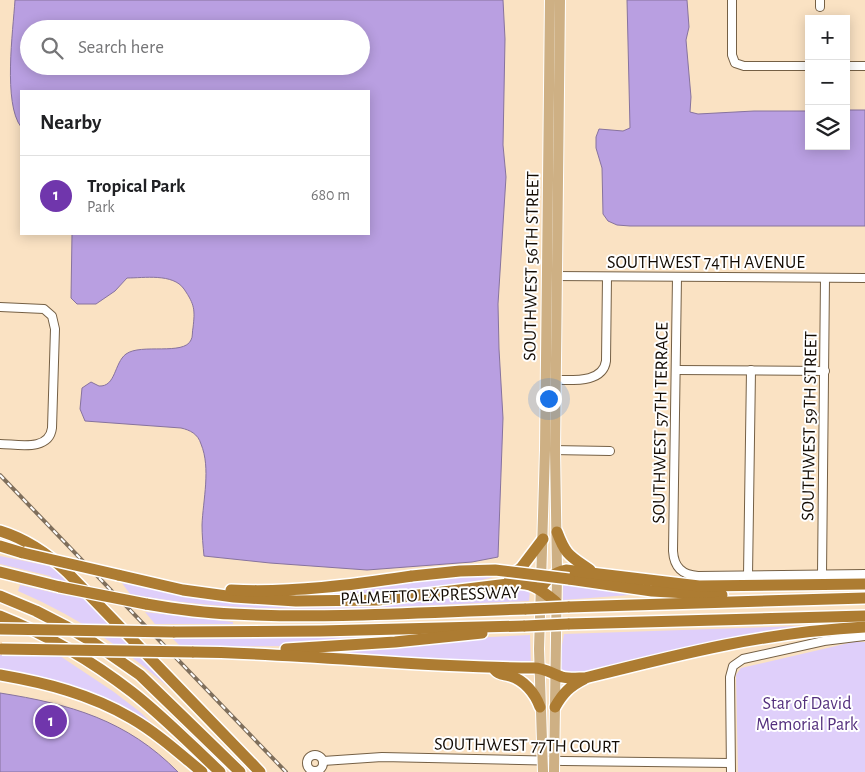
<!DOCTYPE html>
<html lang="en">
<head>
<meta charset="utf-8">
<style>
	:root { --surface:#fff; --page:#f2f2f2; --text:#202124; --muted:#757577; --line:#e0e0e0; --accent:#7036ac }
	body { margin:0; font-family:"Alegreya Sans",sans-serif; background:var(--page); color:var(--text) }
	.controls { position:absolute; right:15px; top:15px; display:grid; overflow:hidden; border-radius:0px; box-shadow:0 2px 12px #0003 }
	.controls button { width:45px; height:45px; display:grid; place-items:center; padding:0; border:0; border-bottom:1px solid var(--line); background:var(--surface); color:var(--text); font:25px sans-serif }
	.you { position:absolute; left:548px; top:398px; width:18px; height:18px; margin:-12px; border:4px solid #fff; border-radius:50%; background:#1a73e8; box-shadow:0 0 0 8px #1a73e833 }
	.badge { display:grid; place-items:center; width:32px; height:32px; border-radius:50%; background:var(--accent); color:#fff; font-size:16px; font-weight:700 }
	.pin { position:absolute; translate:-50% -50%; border:2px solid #fff; box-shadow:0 1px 5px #0006 }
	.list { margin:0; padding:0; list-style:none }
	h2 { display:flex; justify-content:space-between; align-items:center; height:65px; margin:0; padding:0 20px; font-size:21px }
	h2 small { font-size:16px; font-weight:400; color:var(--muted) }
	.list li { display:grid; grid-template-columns:32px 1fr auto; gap:15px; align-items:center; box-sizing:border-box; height:80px; padding:0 20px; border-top:1px solid var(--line) }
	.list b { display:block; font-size:19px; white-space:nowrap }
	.list p { margin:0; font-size:16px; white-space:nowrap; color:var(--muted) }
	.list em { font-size:16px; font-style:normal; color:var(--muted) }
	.icon { flex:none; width:28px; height:28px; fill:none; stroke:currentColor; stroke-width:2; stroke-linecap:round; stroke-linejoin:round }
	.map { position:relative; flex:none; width:865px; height:772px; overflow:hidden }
	.search { position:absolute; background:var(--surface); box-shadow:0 2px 12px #0003; left:20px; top:20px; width:350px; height:55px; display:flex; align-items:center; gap:12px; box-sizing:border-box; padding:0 18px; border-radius:28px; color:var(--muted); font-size:19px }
	.panel { position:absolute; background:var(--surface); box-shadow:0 2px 12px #0003; left:20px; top:90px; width:350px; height:145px; border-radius:0px }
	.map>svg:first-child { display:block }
	.green { fill:#dfcffa }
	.water { fill:#b99fe1; stroke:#87739e; fill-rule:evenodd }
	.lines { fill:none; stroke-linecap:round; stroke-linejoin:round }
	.minor-casing { stroke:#756045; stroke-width:10 }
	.major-casing { stroke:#fff; stroke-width:12 }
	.highway-casing { stroke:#fff; stroke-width:14 }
	.minor { stroke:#fff; stroke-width:8 }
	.major { stroke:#ceb084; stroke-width:10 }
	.highway { stroke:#ad7c32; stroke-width:11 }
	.rail-casing { stroke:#7f6f5c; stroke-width:4 }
	.rail { stroke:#fff; stroke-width:2; stroke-dasharray:5.5; stroke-linecap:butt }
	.highway-bridge-casing { stroke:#fff; stroke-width:14; stroke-linecap:butt }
	.highway-bridge { stroke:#ad7c32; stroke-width:11 }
	.labels { text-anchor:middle; stroke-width:4; stroke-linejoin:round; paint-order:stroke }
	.street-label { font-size:18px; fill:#130b03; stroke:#fff }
	.park-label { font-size:18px; fill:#54307e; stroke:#fff }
</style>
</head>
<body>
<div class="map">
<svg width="865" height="772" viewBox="0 0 865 772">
	<rect width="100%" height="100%" fill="#fae2c3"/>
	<g class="green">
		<path d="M0 556 59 568 190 707C139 658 83 619 18 591L20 585 68 596 50 576 0 564Z"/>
		<path d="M501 574C488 580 473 581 460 584 402 594 343 597 285 595L432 578Z"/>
		<polygon points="563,582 643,594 563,600"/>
		<path d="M122 583 218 601 221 600 262 604 510 587 530 589 529 601C397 606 260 619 130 594Z"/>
		<polygon points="145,612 233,622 233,624 155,624"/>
		<polygon points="830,625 574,674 561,672 560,656 564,634"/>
		<polygon points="530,635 531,665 413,658 359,657 321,653 322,650 471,638"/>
		<polygon points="391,637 289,646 187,647 181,647 173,639"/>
		<polygon points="853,642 865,642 865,772 738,772 736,675 741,668"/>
		<polygon points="0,655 60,656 114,692 140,712 162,733 146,724 0,671"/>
	</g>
	<g class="water">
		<path d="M15 0H503L505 39 503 145 506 177 498 304 499 349 503 418 498 557 472 562 367 570 270 563 204 556C203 546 202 535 202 525 203 500 211 468 201 444 198 434 190 430 181 428L85 421 80 409 82 388 91 382 99 386C116 387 114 363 126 354 141 343 184 356 191 340 193 337 192 331 193 328 195 310 195 305 184 289 173 273 144 278 127 278L115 291 96 304H77L71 298 72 234H369V91H21V127C3 103 13 31 15 0ZM29 29H361V66H29Z"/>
		<polygon points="627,0 687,0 689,27 686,40 691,97 690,112 698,114 754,111 809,111 809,146 846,146 846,110 865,110 865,226 630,226 617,225 608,221 603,214 602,168 596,148 596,137 599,129 623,131 630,128"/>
		<path d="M0 693C70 704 127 720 178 772H0Z"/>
	</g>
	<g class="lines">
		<defs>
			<g id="minor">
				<polyline points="732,0 732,55 735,63 744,66 809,66"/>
				<polyline points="820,7 820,0"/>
				<polyline points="846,66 865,66"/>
				<polyline points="552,276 865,278"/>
				<path d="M677 277 673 551C674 567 682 575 698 576L865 574"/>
				<path d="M0 307 44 309 52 316 55 329 52 428C49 452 17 444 0 444"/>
				<polyline points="676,370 825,371"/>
				<path d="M556 380C573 380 603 383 606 361L607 277"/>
				<polyline points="552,450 610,451"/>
				<polyline points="822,574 825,278"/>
				<polyline points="748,576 751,370"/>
				<circle cx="315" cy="763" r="8"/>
				<polyline points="323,761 382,757 564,761 730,763"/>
				<polyline points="731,772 730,677 733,666 743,659 824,641 865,636"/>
			</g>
			<g id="major">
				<polyline points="543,772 539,649 545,450 550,0"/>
				<polyline points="554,772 557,572 555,450 560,0"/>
			</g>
			<g id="highway">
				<path d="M0 531C26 539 47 553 67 572L260 772"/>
				<path d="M557 532C566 556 570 556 590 570"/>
				<polyline points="0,546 23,553"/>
				<polyline points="0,572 60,587"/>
				<path d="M118 575 183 590 234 597 296 601 378 600 508 584C530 581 539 588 556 602"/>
				<polyline points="509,576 521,568 543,539"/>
				<polyline points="569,579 652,591 722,595"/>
				<path d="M540 589C548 578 553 573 566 570L699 586 865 584"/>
				<path d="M231 590C292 593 352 585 412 576"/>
				<polyline points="0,596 36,611 67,627 91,641 140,675 240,772"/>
				<path d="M146 604C175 609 204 613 233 614 330 619 428 612 526 609"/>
				<polyline points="568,607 865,598"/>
				<path d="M0 616C48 635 92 661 132 692 163 716 191 745 220 772"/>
				<polyline points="568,624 865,616"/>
				<polyline points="173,632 320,631 525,626"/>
				<polyline points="286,649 395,642 482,633"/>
				<path d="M192 652C306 653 420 668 534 668 544 668 553 674 562 677 570 679 578 678 585 678 680 654 766 632 865 627"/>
				<path d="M495 670C499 675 504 674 510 676 524 680 535 693 540 707"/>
				<path d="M0 675C46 683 90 694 131 718 157 733 179 753 202 772"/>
				<path d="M555 707C563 693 570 686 584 679"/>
			</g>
		</defs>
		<use href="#minor" class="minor-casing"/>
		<use href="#major" class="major-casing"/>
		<use href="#highway" class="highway-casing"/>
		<use href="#minor" class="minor"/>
		<use href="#major" class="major"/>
		<use href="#highway" class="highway"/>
		<defs>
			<polyline id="rail" points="0,475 286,772"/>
		</defs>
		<use href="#rail" class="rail-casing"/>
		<use href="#rail" class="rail"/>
		<defs>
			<g id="highway-bridge">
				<polyline points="23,553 118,575"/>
				<polyline points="412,576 460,571 495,570 569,579"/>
				<polyline points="60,587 146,604"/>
				<polyline points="526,609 568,607"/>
				<polyline points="525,626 568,624"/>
				<polyline points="0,629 173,632"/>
				<polyline points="2,649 192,652"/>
			</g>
		</defs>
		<use href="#highway-bridge" class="highway-bridge-casing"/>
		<use href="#highway-bridge" class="highway-bridge"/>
	</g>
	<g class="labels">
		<g class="street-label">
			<text x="706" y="268">SOUTHWEST 74TH AVENUE</text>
			<text transform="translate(531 266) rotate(-89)" y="6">SOUTHWEST 56TH STREET</text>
			<text transform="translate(660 423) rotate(-89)" y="6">SOUTHWEST 57TH TERRACE</text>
			<text transform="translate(809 426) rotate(-89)" y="6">SOUTHWEST 59TH STREET</text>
			<text transform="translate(430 595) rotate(-2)" y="6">PALMETTO EXPRESSWAY</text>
			<text transform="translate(527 745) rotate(1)" y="6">SOUTHWEST 77TH COURT</text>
		</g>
		<g class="park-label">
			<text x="807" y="709">Star of David<tspan x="807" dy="21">Memorial Park</tspan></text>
		</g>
	</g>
</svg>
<div class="controls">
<button>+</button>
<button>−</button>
<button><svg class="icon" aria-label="layers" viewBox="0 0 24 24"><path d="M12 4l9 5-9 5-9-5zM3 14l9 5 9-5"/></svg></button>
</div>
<div class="you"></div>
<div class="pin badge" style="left:51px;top:721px">1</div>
<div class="search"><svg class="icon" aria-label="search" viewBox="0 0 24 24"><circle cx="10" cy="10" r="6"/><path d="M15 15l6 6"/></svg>Search here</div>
<section class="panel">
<h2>Nearby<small></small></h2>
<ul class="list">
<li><span class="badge">1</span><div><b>Tropical Park</b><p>Park</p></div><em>680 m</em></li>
</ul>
</section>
</div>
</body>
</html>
